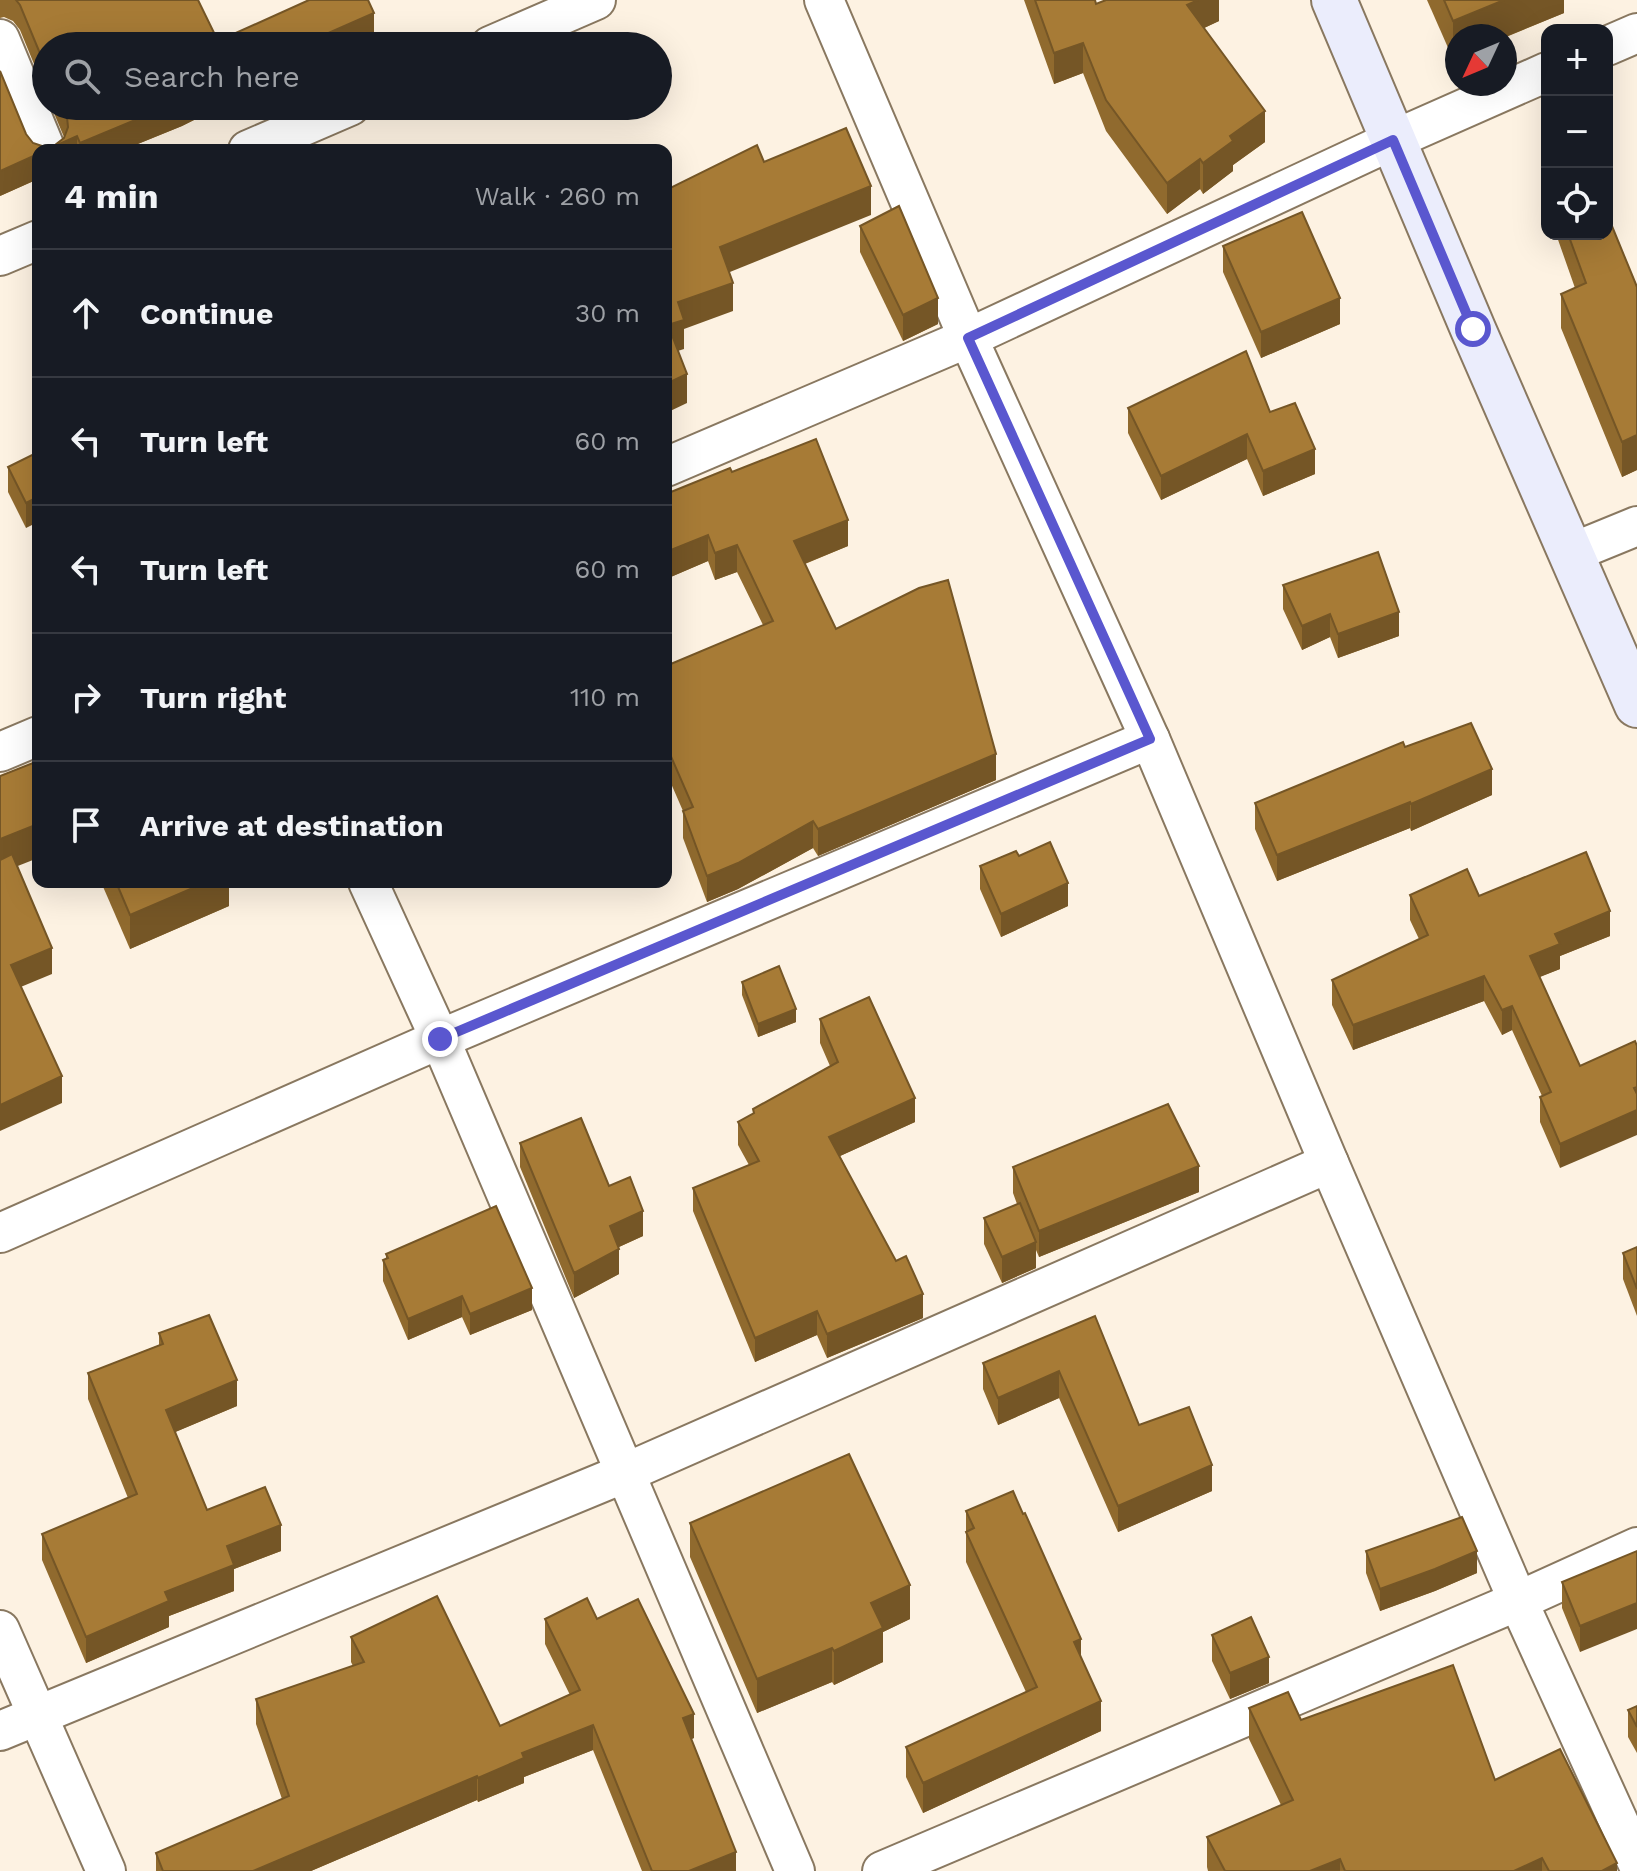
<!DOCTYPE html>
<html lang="en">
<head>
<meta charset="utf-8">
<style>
	:root { --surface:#171b24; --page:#20242c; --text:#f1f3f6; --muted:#9ea1a6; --line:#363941 }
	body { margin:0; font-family:"Work Sans",sans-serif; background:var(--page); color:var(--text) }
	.controls { position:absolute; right:24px; top:24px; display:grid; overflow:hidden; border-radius:16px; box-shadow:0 8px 32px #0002 }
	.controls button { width:72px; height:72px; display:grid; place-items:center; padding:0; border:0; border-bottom:2px solid var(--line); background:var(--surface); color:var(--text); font:40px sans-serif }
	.compass { position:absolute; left:1445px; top:24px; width:72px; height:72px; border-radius:50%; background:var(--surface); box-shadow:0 8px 32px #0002; rotate:226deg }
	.stop { position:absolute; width:24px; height:24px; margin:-18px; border:6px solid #5a57cf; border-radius:50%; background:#fff }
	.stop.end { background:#5a57cf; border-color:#fff; box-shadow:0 2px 8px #0008 }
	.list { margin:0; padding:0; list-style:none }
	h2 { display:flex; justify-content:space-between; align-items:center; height:104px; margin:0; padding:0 32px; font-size:34px }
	h2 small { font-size:26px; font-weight:400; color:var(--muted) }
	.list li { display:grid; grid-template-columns:52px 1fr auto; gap:24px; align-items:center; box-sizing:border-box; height:128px; padding:0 32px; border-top:2px solid var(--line) }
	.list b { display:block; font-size:30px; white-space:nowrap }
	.list em { font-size:26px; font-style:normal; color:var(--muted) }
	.icon { flex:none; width:44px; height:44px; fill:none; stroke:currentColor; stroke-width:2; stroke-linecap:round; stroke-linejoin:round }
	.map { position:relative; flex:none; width:1637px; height:1871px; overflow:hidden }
	.search { position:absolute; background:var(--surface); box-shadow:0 8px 32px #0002; left:32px; top:32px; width:640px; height:88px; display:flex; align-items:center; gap:20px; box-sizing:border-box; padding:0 28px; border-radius:44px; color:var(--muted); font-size:30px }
	.panel { position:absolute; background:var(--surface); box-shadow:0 8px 32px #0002; left:32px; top:144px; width:640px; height:744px; border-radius:16px }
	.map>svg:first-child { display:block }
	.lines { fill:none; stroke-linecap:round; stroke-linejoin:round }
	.minor-casing { stroke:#897860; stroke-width:42 }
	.secondary-casing { stroke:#897860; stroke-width:48 }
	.minor { stroke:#fff; stroke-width:38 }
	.secondary { stroke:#ebedfc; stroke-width:44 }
	.wall { fill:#906a2e }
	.shaded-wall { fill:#755626 }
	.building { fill:#a77b36; stroke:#755626; stroke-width:2 }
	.route { stroke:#5a57cf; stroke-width:10 }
</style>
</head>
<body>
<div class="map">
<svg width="1637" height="1871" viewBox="0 0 1637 1871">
	<rect width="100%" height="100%" fill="#fdf2e2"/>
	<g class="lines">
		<defs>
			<g id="minor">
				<polyline points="824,0 968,338 1150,739 1329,1163 1518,1601 1637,1862"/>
				<polyline points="0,39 46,150"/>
				<polyline points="490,46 596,0"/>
				<polyline points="1607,46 1637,33"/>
				<polyline points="248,150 350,106"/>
				<polyline points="0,256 38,240"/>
				<polyline points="666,467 968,338 1393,140 1547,72"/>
				<polyline points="1571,553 1637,526"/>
				<polyline points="0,752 38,736"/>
				<polyline points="368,882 440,1039 795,1871"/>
				<polyline points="0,1233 440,1039 1150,739"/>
				<polyline points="0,1630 106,1871"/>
				<polyline points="0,1731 625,1473 1329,1163"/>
				<polyline points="882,1871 1518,1601 1637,1547"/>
			</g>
			<polyline id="secondary" points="1334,0 1473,329 1637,705"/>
		</defs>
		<use href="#minor" class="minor-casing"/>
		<use href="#secondary" class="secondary-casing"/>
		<use href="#minor" class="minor"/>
		<use href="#secondary" class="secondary"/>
	</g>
	<g class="wall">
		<polygon points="0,0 198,0 218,41 374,38 355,46 46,46 46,93 20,30 13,21 4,17 0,18"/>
		<polygon points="1024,0 1095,0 1096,4 1219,0 1219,21 1204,28 1265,142 1233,165 1233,171 1203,194 1200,189 1167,214 1106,131 1083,73 1054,84"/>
		<polygon points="1427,0 1564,0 1564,13 1453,59"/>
		<polygon points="51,106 222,106 182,126 123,150 38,150 38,179 0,196 26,134 33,143 42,146 55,145 64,137"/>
		<polygon points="860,226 938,324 903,341 860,252"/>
		<polygon points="1556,234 1607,234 1637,287 1637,470 1622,477 1561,328 1561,294 1575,288"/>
		<polygon points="1223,246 1340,324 1261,358 1223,272"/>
		<polygon points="1128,408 1270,412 1315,474 1263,496 1247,459 1161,500 1128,433"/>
		<polygon points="38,452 26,528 8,492 8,467"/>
		<polygon points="732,472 848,546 805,564 836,629 996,780 818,856 813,848 738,889 707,902 683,838 683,811 666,772 666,666 763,625 737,572 715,580 708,561 666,579 666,494"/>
		<polygon points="1283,585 1399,636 1338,658 1330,637 1302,650 1283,609"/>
		<polygon points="1405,747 1492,795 1411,831 1410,828 1277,881 1255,829 1255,803"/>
		<polygon points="1019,856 1068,906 1001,937 980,889 980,866"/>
		<polygon points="101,882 229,882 229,906 130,949"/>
		<polygon points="1410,895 1479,896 1610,936 1560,956 1560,969 1539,977 1580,1066 1560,1168 1540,1122 1540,1097 1542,1096 1512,1030 1502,1035 1484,1001 1353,1050 1332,1005 1332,980 1419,939 1410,920"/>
		<polygon points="742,982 796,1022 758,1037 742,995"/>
		<polygon points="820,1019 915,1122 840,1156 923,1318 827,1358 817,1335 755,1362 693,1211 693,1188 749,1165 738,1145 738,1122 753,1114 753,1109 830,1066 820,1043"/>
		<polygon points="520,1143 609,1186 643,1236 619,1247 619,1274 574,1298 520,1167"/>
		<polygon points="1013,1167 1199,1192 1039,1257 1036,1250 1036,1268 1002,1283 984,1244 984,1218 1017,1204 1013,1193"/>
		<polygon points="1637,1247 1637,1316 1623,1279 1623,1253"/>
		<polygon points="386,1254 532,1310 470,1335 462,1317 408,1340 383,1281 383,1260 386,1258"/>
		<polygon points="1095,1316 1139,1425 1212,1491 1118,1532 1059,1398 998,1425 983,1389 983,1363"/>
		<polygon points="159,1333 237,1406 175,1432 207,1510 281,1551 234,1569 234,1591 169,1616 169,1627 86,1663 42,1560 42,1534 128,1498 88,1399 88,1373 159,1345"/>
		<polygon points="966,1511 1081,1659 1101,1731 923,1813 906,1777 906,1747 1026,1692 966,1562"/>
		<polygon points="690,1523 910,1619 883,1632 883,1662 834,1685 832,1682 757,1713 690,1557"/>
		<polygon points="1366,1551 1477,1573 1435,1591 1380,1611 1366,1573"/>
		<polygon points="1637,1551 1580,1652 1562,1608 1562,1582"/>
		<polygon points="545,1619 597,1619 694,1738 691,1739 736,1871 642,1871 593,1750 524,1777 524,1783 478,1802 477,1800 311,1871 156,1871 156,1853 282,1799 256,1724 256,1699 353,1666 351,1662 351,1637 500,1726 570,1695 545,1644"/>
		<polygon points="1212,1635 1269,1683 1230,1699 1212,1661"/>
		<polygon points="1637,1706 1637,1753 1628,1737 1628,1710"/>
		<polygon points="1249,1708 1301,1720 1495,1780 1617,1871 1208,1871 1207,1867 1207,1837 1281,1805 1249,1739"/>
	</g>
	<g class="shaded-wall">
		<polygon points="1198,0 1219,0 1219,21 1187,36 1187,5"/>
		<polygon points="1504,0 1564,0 1564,13 1505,37 1505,36 1457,36 1457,58 1453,59 1453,21"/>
		<polygon points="374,13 374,38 355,46 299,46"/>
		<polygon points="1083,43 1083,73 1054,84 1054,53"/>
		<polygon points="169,106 222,106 182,126 123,150 80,150 80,143"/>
		<polygon points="1265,111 1265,142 1233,165 1233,171 1203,194 1203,163 1230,136"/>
		<polygon points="77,136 77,150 46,150"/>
		<polygon points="38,154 38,179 0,196 0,171"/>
		<polygon points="1200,159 1200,189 1167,214 1167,183"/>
		<polygon points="871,186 871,215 720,276 720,247"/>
		<polygon points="733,283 733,311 684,329 684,349 668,354 668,325 678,302"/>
		<polygon points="938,298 938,324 903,341 903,315"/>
		<polygon points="1340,298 1340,324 1261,358 1261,332"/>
		<polygon points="687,374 687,403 666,413 666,384"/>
		<polygon points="1247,434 1247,459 1161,500 1161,476"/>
		<polygon points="1637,435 1637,470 1622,477 1622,442"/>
		<polygon points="1315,449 1315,474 1263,496 1263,471"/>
		<polygon points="38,497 38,522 26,528 26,503"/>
		<polygon points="848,520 848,546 794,568 794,541"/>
		<polygon points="708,535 708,561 666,579 666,552"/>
		<polygon points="737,545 737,572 715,580 715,553"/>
		<polygon points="1399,612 1399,636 1338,658 1338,634"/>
		<polygon points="1330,614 1330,637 1302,650 1302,626"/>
		<polygon points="996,754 996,780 818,856 818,829"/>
		<polygon points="1492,769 1492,795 1411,831 1411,804"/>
		<polygon points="1410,802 1410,828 1277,881 1277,855"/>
		<polygon points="813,821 813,848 738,889 707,902 707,876"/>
		<polygon points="38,824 38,858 0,873 0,839"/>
		<polygon points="207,882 229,882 229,906 130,949 130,915"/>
		<polygon points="1068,883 1068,906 1001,937 1001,914"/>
		<polygon points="1610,911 1610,936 1560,956 1560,969 1530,981 1530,956 1555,934"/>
		<polygon points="52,948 52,974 11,991 11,965"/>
		<polygon points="1484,976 1484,1001 1353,1050 1353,1025"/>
		<polygon points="1512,1006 1512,1030 1502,1035 1502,1010"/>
		<polygon points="796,1009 796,1022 758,1037 758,1024"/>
		<polygon points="62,1076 62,1103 0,1131 0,1105"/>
		<polygon points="1637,1087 1637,1135 1560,1168 1560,1144"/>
		<polygon points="915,1098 915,1122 829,1161 829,1137"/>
		<polygon points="1199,1166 1199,1192 1039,1257 1039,1231"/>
		<polygon points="643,1211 643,1236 610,1251 610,1226"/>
		<polygon points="1036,1242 1036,1268 1002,1283 1002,1257"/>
		<polygon points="619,1249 619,1274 574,1298 574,1273"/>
		<polygon points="532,1288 532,1310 470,1335 470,1314"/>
		<polygon points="923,1294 923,1318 827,1358 827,1334"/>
		<polygon points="462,1296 462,1317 408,1340 408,1319"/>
		<polygon points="817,1311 817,1335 755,1362 755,1338"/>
		<polygon points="1059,1371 1059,1398 998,1425 998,1398"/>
		<polygon points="237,1380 237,1406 166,1436 166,1410"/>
		<polygon points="1212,1465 1212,1491 1118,1532 1118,1506"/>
		<polygon points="281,1525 281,1551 234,1569 234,1591 169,1616 169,1627 86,1663 86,1637 165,1592 227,1546"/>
		<polygon points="1477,1551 1477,1573 1435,1591 1380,1611 1380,1589"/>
		<polygon points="910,1585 910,1619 883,1632 883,1662 834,1685 834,1651 871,1603"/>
		<polygon points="1637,1603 1637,1629 1580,1652 1580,1626"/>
		<polygon points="1081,1639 1081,1669 1074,1642"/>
		<polygon points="832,1648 832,1682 757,1713 757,1679"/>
		<polygon points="1269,1657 1269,1683 1230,1699 1230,1673"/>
		<polygon points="1101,1701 1101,1731 923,1813 923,1783"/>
		<polygon points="694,1714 694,1738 683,1743 683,1718"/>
		<polygon points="593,1725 593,1750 524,1777 524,1783 478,1802 478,1778 522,1753"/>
		<polygon points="477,1776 477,1800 311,1871 253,1871"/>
		<polygon points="736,1852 736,1871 689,1871"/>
		<polygon points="1542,1858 1542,1871 1514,1871"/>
		<polygon points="1340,1859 1340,1871 1310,1871"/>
		<polygon points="1617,1863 1617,1871 1602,1871"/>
	</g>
	<g class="building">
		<polygon points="16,0 198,0 218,41 309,0 368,0 374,13 299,46 46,46 46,68 20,5"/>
		<polygon points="1035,0 1095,0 1096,4 1106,0 1198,0 1187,5 1265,111 1230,136 1233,141 1203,163 1200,159 1167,183 1106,100 1083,43 1054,53"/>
		<polygon points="1444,0 1504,0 1453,21"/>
		<polygon points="0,71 26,134 33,143 42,146 55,145 64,138 68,127 67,117 62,106 169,106 80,143 77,136 46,150 38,150 38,154 0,171"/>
		<polygon points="846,128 871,186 720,247 733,283 678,302 684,320 668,325 687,374 666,384 666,190 757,145 764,162"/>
		<polygon points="899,206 938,298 903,315 860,226"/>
		<polygon points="1302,212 1340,298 1261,332 1223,246"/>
		<polygon points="1607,214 1637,287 1637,435 1622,442 1561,294 1586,283 1568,234 1607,234"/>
		<polygon points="1246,351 1270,412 1295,403 1315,449 1263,471 1247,434 1161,476 1128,408"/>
		<polygon points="816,439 848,520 794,541 836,629 919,588 948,580 996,754 818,829 813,821 738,863 707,876 683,811 693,807 666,745 666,666 773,621 737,545 715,553 708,535 666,552 666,494 730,468 732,472"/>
		<polygon points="38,452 38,497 26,503 8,467"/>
		<polygon points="1378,552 1399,612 1338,634 1330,614 1302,626 1283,585"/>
		<polygon points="1471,723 1492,769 1411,804 1410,802 1277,855 1255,803 1403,742 1405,747"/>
		<polygon points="38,761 38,824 0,839 0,776"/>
		<polygon points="1050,842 1068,883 1001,914 980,866 1016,851 1019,856"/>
		<polygon points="1586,852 1610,911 1555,934 1560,944 1530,956 1580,1066 1635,1041 1637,1046 1637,1087 1634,1088 1637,1094 1637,1110 1560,1144 1540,1097 1551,1092 1512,1006 1502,1010 1484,976 1353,1025 1332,980 1428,935 1410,895 1467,869 1479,896"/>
		<polygon points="12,854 52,948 11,965 62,1076 0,1105 0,860"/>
		<polygon points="116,882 207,882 130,915"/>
		<polygon points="779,966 796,1009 758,1024 742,982"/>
		<polygon points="869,997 915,1098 829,1137 896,1261 906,1256 923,1294 827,1334 817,1311 755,1338 693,1188 759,1161 738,1122 754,1113 753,1109 838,1062 820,1019"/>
		<polygon points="1168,1104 1199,1166 1039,1231 1013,1167"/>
		<polygon points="581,1118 609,1186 630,1177 643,1211 610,1226 619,1249 574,1273 520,1143"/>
		<polygon points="1020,1203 1036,1242 1002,1257 984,1218"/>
		<polygon points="496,1206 532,1288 470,1314 462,1296 408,1319 383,1260 388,1258 386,1254"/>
		<polygon points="1637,1247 1637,1289 1623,1253"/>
		<polygon points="209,1315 237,1380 166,1410 207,1510 265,1487 281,1525 227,1546 234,1565 165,1592 169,1601 86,1637 42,1534 137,1494 88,1373 163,1344 159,1333"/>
		<polygon points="1095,1316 1139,1425 1189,1407 1212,1465 1118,1506 1059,1371 998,1398 983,1363"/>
		<polygon points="849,1454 910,1585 871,1603 883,1628 834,1651 832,1648 757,1679 690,1523"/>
		<polygon points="1013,1491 1023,1514 1025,1513 1081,1639 1074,1642 1101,1701 923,1783 906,1747 1037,1687 966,1532 974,1528 966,1511"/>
		<polygon points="1462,1517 1477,1551 1435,1569 1380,1589 1366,1551"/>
		<polygon points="1637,1551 1637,1603 1580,1626 1562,1582"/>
		<polygon points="437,1596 500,1726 580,1690 545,1619 587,1598 597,1619 638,1599 694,1714 683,1718 736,1852 689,1871 652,1871 593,1725 522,1753 524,1758 478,1778 477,1776 253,1871 163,1871 156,1853 289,1796 256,1699 364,1662 351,1637"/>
		<polygon points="1251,1617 1269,1657 1230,1673 1212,1635"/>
		<polygon points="1453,1665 1495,1780 1560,1749 1617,1863 1602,1871 1549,1871 1542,1858 1514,1871 1345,1871 1340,1859 1310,1871 1225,1871 1207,1837 1293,1800 1249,1708 1288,1692 1301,1720"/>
		<polygon points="1637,1706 1637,1727 1628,1710"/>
	</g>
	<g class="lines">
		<polyline class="route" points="440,1039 1150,739 968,338 1393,140 1473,329"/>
	</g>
</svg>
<div class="controls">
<button>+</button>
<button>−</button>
<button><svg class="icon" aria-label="locate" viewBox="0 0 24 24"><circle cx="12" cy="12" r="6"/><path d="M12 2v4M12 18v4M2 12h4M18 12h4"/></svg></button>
</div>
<svg class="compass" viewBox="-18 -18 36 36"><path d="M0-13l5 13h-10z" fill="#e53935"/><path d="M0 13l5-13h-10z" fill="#9ea1a6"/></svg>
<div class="stop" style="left:1473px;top:329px"></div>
<div class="stop end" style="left:440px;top:1039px"></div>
<div class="search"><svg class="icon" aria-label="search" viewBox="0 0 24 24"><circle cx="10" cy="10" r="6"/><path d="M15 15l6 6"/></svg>Search here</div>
<section class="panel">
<h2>4 min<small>Walk · 260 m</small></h2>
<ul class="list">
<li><svg class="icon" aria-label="ahead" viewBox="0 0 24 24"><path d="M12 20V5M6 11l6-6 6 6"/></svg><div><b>Continue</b></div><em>30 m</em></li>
<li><svg class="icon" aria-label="left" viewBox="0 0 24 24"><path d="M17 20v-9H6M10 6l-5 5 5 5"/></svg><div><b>Turn left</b></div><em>60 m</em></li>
<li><svg class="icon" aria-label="left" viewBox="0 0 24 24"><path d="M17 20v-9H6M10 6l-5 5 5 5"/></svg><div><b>Turn left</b></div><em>60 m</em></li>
<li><svg class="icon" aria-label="right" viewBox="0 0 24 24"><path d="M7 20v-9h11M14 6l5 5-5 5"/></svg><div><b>Turn right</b></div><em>110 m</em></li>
<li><svg class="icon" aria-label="arrive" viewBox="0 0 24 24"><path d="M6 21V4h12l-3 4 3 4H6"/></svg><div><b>Arrive at destination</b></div></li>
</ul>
</section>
</div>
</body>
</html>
